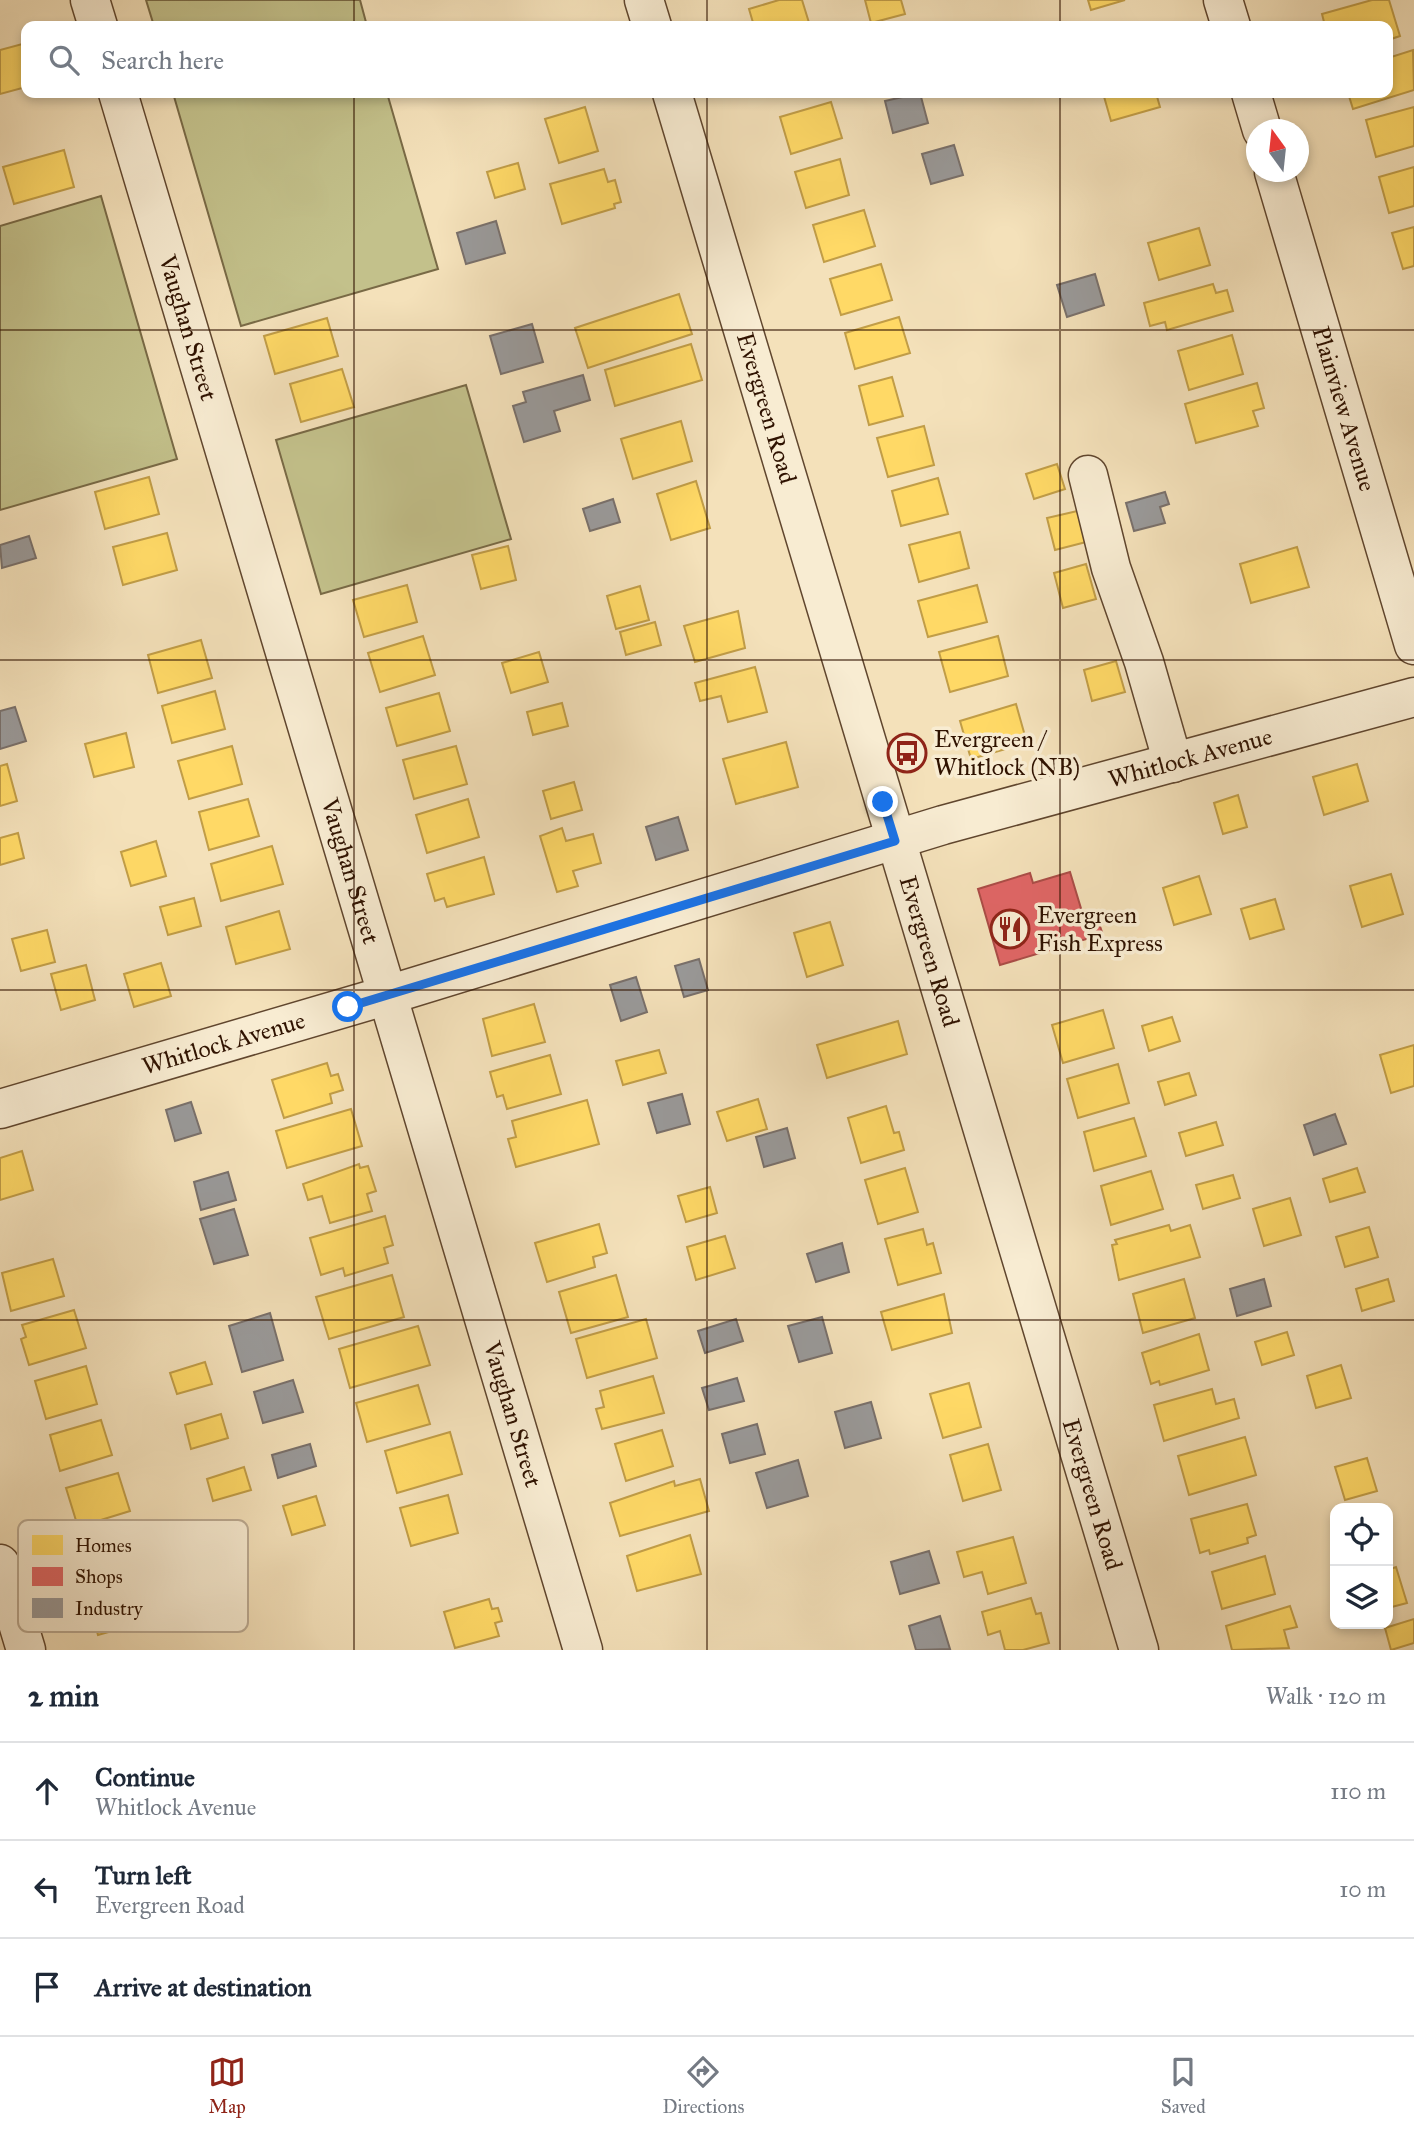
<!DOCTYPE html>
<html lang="en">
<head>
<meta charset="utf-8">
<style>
	:root { --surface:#fff; --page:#f2f2f3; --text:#1f2937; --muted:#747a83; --line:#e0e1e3; --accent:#8f2418 }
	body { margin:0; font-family:"IM FELL Great Primer",serif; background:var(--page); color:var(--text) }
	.controls { position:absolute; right:21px; bottom:21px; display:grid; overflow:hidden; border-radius:14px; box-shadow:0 4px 10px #0003 }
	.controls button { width:63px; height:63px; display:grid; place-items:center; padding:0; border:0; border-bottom:2px solid var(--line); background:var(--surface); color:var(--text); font:35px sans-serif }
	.compass { position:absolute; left:1246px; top:119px; width:63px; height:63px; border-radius:50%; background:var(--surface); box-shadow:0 4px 10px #0003; rotate:345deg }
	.stop { position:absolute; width:21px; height:21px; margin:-16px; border:5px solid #1a73e8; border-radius:50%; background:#fff }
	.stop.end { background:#1a73e8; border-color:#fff; box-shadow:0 2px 7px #0008 }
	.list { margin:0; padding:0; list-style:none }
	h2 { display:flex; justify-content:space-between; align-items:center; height:91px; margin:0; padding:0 28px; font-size:30px }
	h2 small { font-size:23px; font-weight:400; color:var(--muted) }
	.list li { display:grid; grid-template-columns:46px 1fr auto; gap:21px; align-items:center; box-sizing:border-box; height:98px; padding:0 28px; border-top:2px solid var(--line) }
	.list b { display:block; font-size:26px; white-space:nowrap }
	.list p { margin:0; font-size:23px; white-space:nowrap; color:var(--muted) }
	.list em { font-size:23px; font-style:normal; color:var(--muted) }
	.icon { flex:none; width:38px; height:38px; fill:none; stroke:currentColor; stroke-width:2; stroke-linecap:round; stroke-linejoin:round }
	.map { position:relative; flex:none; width:1414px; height:1650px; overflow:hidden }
	.search { position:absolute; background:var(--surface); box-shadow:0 4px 10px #0003; left:21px; right:21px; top:21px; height:77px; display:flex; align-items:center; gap:18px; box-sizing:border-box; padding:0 24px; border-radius:14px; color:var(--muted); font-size:26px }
	.sheet { height:385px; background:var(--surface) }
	nav { display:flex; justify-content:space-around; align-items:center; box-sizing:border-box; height:98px; border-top:2px solid var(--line); background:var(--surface); font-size:19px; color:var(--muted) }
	nav a { display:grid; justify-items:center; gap:4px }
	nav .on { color:var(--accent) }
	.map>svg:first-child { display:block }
	.green { fill:#c3c18b; stroke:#796a46; stroke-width:2 }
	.homes { fill:#ffd966; stroke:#c19d47; stroke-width:2 }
	.shops { fill:#e06666; stroke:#ab4d47; stroke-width:2 }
	.industry { fill:#999; stroke:#79706b; stroke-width:2 }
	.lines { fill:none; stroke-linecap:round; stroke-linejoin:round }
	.minor-casing { stroke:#60462e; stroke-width:41 }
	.minor { stroke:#f8ecd2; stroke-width:38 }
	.route { stroke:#1a73e8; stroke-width:9 }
	.grid { fill:none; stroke:#2f1200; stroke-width:2; stroke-opacity:0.55 }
	.labels { text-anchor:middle; stroke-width:7; stroke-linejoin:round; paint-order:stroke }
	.street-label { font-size:24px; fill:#2f1200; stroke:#f8ecd2 }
	.poi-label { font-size:24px; fill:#2f1200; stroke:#f8ecd2; text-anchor:start }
	.key { fill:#f8ecd2; stroke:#bcab93; stroke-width:2 }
	.key-label { font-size:19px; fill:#2f1200 }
</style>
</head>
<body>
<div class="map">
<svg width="1414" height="1650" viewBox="0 0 1414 1650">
	<rect width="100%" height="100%" fill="#f4e1ba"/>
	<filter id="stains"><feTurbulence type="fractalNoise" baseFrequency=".00286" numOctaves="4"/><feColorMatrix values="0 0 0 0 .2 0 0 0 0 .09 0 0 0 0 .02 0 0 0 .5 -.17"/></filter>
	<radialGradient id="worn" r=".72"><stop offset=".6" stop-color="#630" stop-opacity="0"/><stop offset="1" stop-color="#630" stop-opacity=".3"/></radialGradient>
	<g class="green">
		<polygon points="146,0 360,0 367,26 154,26"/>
		<polygon points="173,93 387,93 438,269 241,326"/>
		<polygon points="101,196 177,459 0,510 0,226"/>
		<polygon points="466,385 511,539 321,594 276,440"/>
	</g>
	<g class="homes">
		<polygon points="779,0 802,0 810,26 754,26 749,9"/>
		<polygon points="865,0 901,0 905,14 871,23"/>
		<polygon points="1088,0 1125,0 1091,10"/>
		<polygon points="1372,0 1389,0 1400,36 1388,40 1388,26 1325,26 1322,14"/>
		<polygon points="26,43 26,87 0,94 0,50"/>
		<polygon points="1413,50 1414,90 1353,109 1348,93 1388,93 1388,58"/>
		<polygon points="1103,93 1156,93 1160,107 1111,121"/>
		<polygon points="831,102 842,138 791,154 780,117"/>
		<polygon points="585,107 598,151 559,163 545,119"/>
		<polygon points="1414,107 1414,146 1376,157 1366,120"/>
		<polygon points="64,150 74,187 14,204 3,167"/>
		<polygon points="840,159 849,195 806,208 795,172"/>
		<polygon points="518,163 525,189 495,198 487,172"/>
		<polygon points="1414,167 1414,206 1389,213 1379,177"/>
		<polygon points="604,169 608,182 615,180 621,202 614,204 615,208 562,224 550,184"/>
		<polygon points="864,210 875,246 824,262 813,225"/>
		<polygon points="1414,227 1414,266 1403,269 1392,233"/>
		<polygon points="1199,228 1210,265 1159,280 1148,243"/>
		<polygon points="881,264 892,300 841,315 830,279"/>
		<polygon points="1213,284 1216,293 1227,290 1233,311 1167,330 1165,322 1150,326 1144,303"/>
		<polygon points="679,294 692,334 588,368 575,328"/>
		<polygon points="899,317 910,353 855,369 845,333"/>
		<polygon points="327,318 338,356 275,374 264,336"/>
		<polygon points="1232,335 1243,374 1189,390 1178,351"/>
		<polygon points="691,344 702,380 615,406 605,370"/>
		<polygon points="342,369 354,407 301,422 290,384"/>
		<polygon points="892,377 903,416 869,425 859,386"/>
		<polygon points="1257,383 1264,408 1253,411 1258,426 1196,443 1185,404"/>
		<polygon points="681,421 692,461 633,479 621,439"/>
		<polygon points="924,426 934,465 888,477 877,438"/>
		<polygon points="1057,464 1065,489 1034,499 1026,474"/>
		<polygon points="149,477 159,514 105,529 95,492"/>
		<polygon points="938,478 948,514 901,526 892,491"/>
		<polygon points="696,481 710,528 671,540 657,494"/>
		<polygon points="1086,509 1094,540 1055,550 1047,518"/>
		<polygon points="960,532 969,568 919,582 909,545"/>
		<polygon points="167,533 177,570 123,585 113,547"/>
		<polygon points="508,546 516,580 481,589 472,555"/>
		<polygon points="1297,547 1309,587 1251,603 1240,564"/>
		<polygon points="1086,564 1096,599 1063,608 1054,573"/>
		<polygon points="407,585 417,622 364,637 353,600"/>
		<polygon points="977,585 987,622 928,637 918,601"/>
		<polygon points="640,586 649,620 616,629 607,596"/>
		<polygon points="738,611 745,648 695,662 684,626"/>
		<polygon points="655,622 661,645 626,655 620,632"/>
		<polygon points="423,636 435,675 380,692 368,653"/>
		<polygon points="998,636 1008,676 950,692 939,652"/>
		<polygon points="201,640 212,678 158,693 148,655"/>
		<polygon points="539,652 548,682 511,693 502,663"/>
		<polygon points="1116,661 1125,692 1092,701 1084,670"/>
		<polygon points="755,667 767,712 728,722 721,696 700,701 695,683"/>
		<polygon points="215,691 225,729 172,743 162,706"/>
		<polygon points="439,693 450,731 397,746 386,708"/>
		<polygon points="562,703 568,726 533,735 527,712"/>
		<polygon points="1016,704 1027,743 971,759 960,721"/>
		<polygon points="126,733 134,767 94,777 85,744"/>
		<polygon points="786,742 798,787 736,804 723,759"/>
		<polygon points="232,746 242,784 189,799 178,761"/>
		<polygon points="456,746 467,784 414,799 403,760"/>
		<polygon points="7,764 17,801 0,806 0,766"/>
		<polygon points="1357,764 1368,801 1324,815 1313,777"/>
		<polygon points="574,782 582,810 551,819 543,791"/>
		<polygon points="1238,795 1247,827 1223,834 1214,803"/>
		<polygon points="248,799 259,836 209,850 199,812"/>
		<polygon points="468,799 479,837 427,853 416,815"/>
		<polygon points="562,828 566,841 593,834 601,863 573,871 578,886 557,892 540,836"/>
		<polygon points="18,833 24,858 0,865 0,838"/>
		<polygon points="156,841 166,876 131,886 121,852"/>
		<polygon points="272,846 283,884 221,901 211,864"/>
		<polygon points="484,857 494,894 447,907 444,898 435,901 427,874"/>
		<polygon points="1391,874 1403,914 1362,927 1350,886"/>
		<polygon points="1199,876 1211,914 1174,925 1163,888"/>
		<polygon points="194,898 201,926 168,935 160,907"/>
		<polygon points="1275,899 1284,929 1250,939 1241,909"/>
		<polygon points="279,911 290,949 236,964 226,927"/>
		<polygon points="830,922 843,965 807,977 794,933"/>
		<polygon points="47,930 55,962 21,971 12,939"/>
		<polygon points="161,963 171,996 134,1007 124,974"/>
		<polygon points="86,965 95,1000 61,1010 51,974"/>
		<polygon points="534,1004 545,1042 492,1056 483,1019"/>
		<polygon points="1103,1010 1114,1048 1063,1063 1052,1025"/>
		<polygon points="1172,1017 1180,1041 1149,1051 1142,1026"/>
		<polygon points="898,1021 907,1054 827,1078 817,1045"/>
		<polygon points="1414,1045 1414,1086 1391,1093 1380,1055"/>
		<polygon points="659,1050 666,1073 623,1085 616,1061"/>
		<polygon points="550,1055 561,1094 507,1109 503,1095 497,1097 490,1072"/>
		<polygon points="327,1063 331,1076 338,1074 343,1090 330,1094 332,1103 284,1118 272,1080"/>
		<polygon points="1118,1064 1129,1103 1078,1118 1067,1079"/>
		<polygon points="1189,1073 1196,1095 1165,1105 1158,1082"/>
		<polygon points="758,1099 767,1129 727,1141 717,1112"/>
		<polygon points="587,1100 599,1144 516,1167 508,1139 516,1137 512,1121"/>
		<polygon points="886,1106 894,1133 899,1132 904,1150 861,1163 848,1118"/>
		<polygon points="351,1109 362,1146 287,1168 276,1131"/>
		<polygon points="1134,1118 1146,1156 1094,1171 1084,1132"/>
		<polygon points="1216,1122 1223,1145 1186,1156 1179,1133"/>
		<polygon points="22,1151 33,1190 0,1200 0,1158"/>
		<polygon points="359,1164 360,1168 368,1166 376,1191 367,1194 372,1211 330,1223 322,1196 308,1200 303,1184"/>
		<polygon points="905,1168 918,1212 878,1224 865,1180"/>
		<polygon points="1357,1168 1365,1192 1330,1202 1323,1179"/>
		<polygon points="1151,1171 1163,1209 1111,1225 1101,1186"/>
		<polygon points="1233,1175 1240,1198 1203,1209 1196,1185"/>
		<polygon points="710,1187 717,1213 686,1222 678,1196"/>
		<polygon points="1290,1198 1301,1235 1264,1246 1253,1209"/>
		<polygon points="385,1216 393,1245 384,1248 388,1263 345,1276 343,1268 321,1275 310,1238"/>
		<polygon points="599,1224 607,1253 593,1257 595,1267 547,1282 535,1243"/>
		<polygon points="1169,1225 1171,1231 1190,1225 1200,1257 1119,1280 1112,1245 1117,1244 1115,1240"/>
		<polygon points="1369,1227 1378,1257 1345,1267 1336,1237"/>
		<polygon points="923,1229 927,1245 933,1243 941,1273 898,1285 885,1239"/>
		<polygon points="725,1236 735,1268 696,1280 687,1247"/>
		<polygon points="53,1259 64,1296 11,1311 2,1273"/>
		<polygon points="392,1275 404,1317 329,1339 316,1297"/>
		<polygon points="616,1275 628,1317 571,1333 559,1292"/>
		<polygon points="1184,1279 1195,1318 1143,1333 1133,1294"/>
		<polygon points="1388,1279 1394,1301 1362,1311 1356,1289"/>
		<polygon points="944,1294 952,1333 892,1350 881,1312"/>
		<polygon points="74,1310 86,1348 29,1365 21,1339 26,1337 22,1325"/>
		<polygon points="646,1319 657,1358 587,1378 576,1339"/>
		<polygon points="418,1326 430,1365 350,1388 339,1349"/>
		<polygon points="1287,1332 1294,1355 1262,1365 1255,1342"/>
		<polygon points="1199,1334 1209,1370 1160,1385 1159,1381 1151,1384 1142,1353"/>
		<polygon points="205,1362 212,1384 177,1394 170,1373"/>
		<polygon points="1341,1365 1351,1398 1316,1408 1307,1376"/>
		<polygon points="86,1366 97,1404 46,1419 35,1381"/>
		<polygon points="653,1376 664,1413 602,1429 596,1409 604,1407 600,1391"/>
		<polygon points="969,1383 981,1427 943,1438 930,1394"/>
		<polygon points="418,1385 430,1424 367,1442 356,1403"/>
		<polygon points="1212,1389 1216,1404 1234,1399 1239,1418 1164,1441 1154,1405"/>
		<polygon points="221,1414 228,1438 191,1449 185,1425"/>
		<polygon points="101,1420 112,1455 60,1471 50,1435"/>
		<polygon points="662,1430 673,1466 626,1481 615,1444"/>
		<polygon points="450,1432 462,1474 397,1493 385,1451"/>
		<polygon points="1245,1437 1256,1475 1189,1495 1178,1456"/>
		<polygon points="988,1444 1001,1490 963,1501 950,1455"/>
		<polygon points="1367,1458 1377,1491 1345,1500 1335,1467"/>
		<polygon points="244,1467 251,1490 213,1501 207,1479"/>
		<polygon points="118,1473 130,1511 78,1527 66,1488"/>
		<polygon points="700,1479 709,1511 620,1536 610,1503 674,1481 675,1486"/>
		<polygon points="448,1495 458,1533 411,1546 400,1508"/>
		<polygon points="316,1496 325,1525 292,1535 283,1506"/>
		<polygon points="1247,1504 1256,1535 1247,1538 1248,1543 1210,1554 1209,1550 1200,1553 1191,1519"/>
		<polygon points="690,1535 701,1574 637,1591 627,1556"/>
		<polygon points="1013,1537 1026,1583 988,1594 982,1572 964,1577 957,1552"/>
		<polygon points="1265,1556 1275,1594 1222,1609 1212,1572"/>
		<polygon points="1396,1567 1407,1603 1388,1608 1388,1570"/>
		<polygon points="160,1575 172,1614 98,1635 87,1596"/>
		<polygon points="1031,1598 1036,1614 1041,1613 1049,1643 1023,1650 1005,1650 1000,1631 988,1635 982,1612"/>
		<polygon points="489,1599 492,1609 498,1608 502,1621 495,1623 499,1636 455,1648 444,1612"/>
		<polygon points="1290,1606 1297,1627 1284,1630 1289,1648 1232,1650 1226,1626"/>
		<polygon points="1414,1619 1414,1643 1391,1650 1385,1628"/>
	</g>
	<polygon class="shops" points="1070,872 1083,915 1095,912 1102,932 1089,936 1090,938 1000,965 978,889 1030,873 1033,883"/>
	<g class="industry">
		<polygon points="920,93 928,123 893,133 885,101"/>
		<polygon points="954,145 963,175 931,184 922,154"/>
		<polygon points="496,221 505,253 466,264 457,233"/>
		<polygon points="1095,274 1104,305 1067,317 1057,285"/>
		<polygon points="532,324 543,362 501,374 490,336"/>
		<polygon points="583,375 590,400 554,411 560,431 524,442 513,406 526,402 523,392"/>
		<polygon points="1165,492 1169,504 1160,507 1165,523 1134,531 1126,503"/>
		<polygon points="613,499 620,522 590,531 583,509"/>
		<polygon points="29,536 36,558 2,568 0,545"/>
		<polygon points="15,707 26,741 0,749 0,711"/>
		<polygon points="678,817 688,850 656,860 646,827"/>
		<polygon points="699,959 708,990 684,997 675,966"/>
		<polygon points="636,977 647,1012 621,1021 610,985"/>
		<polygon points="682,1094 690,1124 657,1133 648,1103"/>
		<polygon points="191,1102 201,1133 175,1141 166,1110"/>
		<polygon points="1335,1114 1346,1144 1314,1155 1304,1125"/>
		<polygon points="787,1128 795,1158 764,1167 756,1137"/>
		<polygon points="228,1172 236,1200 201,1210 194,1182"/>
		<polygon points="234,1209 248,1255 214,1264 200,1219"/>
		<polygon points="842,1243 849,1272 816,1282 807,1254"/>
		<polygon points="1264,1279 1271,1306 1237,1316 1230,1289"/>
		<polygon points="270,1313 283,1360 242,1372 229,1326"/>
		<polygon points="822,1317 832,1353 799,1362 788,1326"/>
		<polygon points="736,1319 743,1341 705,1353 698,1331"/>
		<polygon points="737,1378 744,1401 709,1410 702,1388"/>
		<polygon points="293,1380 303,1412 263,1423 254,1392"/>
		<polygon points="871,1402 881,1438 845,1448 835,1412"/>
		<polygon points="757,1424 765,1454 730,1463 722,1434"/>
		<polygon points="310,1444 316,1466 278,1478 272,1455"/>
		<polygon points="798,1460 808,1496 767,1508 756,1473"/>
		<polygon points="929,1551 939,1583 900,1594 891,1562"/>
		<polygon points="940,1616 950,1649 916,1650 909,1626"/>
	</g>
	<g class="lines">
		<defs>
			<g id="minor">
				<polyline points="90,0 98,26"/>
				<polyline points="644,0 652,26"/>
				<polyline points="1223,0 1231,26"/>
				<path id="s1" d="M118 93 583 1650"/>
				<path id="s2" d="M672 93 1139 1650"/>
				<polyline points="1251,93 1262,130"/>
				<path id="s3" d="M1274 172 1414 645"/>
				<polyline points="1088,475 1111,568 1144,662 1173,763"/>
				<path id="s4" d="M0 1109 388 995 943 825 1414 697"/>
				<polyline points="0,1564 26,1650"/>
			</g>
		</defs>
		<use href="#minor" class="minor-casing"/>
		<use href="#minor" class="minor"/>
	</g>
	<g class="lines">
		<polyline class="route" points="348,1007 895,841 883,802"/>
	</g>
	<path class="grid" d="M354 0V26M707 0V26M1060 0V26M354 93V1650M707 93V1650M1060 93V1650M0 330H1414M0 660H1414M0 990H1414M0 1320H1414"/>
	<defs>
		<symbol id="bus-ring" viewBox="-11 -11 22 22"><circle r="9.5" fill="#f8ecd2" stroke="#8f2418" stroke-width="1.5"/><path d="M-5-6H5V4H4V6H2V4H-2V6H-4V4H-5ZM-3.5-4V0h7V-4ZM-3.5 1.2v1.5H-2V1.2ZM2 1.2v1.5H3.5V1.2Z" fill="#8f2418"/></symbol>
		<symbol id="restaurant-ring" viewBox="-11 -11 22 22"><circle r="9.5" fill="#f8ecd2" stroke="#8f2418" stroke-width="1.5"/><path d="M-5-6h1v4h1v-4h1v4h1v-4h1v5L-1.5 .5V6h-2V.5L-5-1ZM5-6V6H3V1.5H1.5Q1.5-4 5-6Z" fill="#8f2418"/></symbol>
	</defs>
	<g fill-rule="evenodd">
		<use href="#bus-ring" x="885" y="731" width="44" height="44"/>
		<use href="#restaurant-ring" x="988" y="907" width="44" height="44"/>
	</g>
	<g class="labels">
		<g class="street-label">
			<text dy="8" stroke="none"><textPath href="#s1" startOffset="245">Vaughan Street</textPath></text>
			<text dy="8" stroke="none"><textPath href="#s3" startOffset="247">Plainview Avenue</textPath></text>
			<text dy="8" stroke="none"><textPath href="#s2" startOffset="329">Evergreen Road</textPath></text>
			<text dy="8" stroke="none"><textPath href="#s4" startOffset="1241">Whitlock Avenue</textPath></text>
			<text dy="8" stroke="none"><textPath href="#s1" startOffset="812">Vaughan Street</textPath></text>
			<text dy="8" stroke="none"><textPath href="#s2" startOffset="896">Evergreen Road</textPath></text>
			<text dy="8" stroke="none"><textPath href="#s4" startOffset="233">Whitlock Avenue</textPath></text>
			<text dy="8" stroke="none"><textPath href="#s1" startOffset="1379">Vaughan Street</textPath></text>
			<text dy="8" stroke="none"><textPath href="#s2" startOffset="1463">Evergreen Road</textPath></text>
		</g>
		<g class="poi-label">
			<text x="934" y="747">Evergreen /<tspan x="934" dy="28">Whitlock (NB)</tspan></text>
			<text x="1037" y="923">Evergreen<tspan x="1037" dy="28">Fish Express</tspan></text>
		</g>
	</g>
	<rect x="18" y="1520" width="230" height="112" rx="10" class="key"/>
	<rect x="32" y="1535" width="31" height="20" fill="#ffd966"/>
	<rect x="32" y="1567" width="31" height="19" fill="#e06666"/>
	<rect x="32" y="1598" width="31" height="20" fill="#999"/>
	<g class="key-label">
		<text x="75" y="1552">Homes</text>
		<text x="75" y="1583">Shops</text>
		<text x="75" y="1615">Industry</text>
	</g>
	<rect width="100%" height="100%" filter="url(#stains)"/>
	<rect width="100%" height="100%" fill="url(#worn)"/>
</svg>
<div class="controls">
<button><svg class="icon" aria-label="locate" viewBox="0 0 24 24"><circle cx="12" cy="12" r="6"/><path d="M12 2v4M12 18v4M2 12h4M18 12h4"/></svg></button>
<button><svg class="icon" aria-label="layers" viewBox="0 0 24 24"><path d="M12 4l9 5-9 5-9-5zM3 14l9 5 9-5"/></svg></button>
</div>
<svg class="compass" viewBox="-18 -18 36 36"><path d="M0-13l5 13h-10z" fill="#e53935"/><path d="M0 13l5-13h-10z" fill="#747a83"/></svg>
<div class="stop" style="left:348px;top:1007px"></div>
<div class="stop end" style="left:883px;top:802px"></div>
<div class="search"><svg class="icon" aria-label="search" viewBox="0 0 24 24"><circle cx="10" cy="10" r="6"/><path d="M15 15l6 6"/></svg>Search here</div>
</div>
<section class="sheet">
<h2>2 min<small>Walk · 120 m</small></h2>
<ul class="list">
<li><svg class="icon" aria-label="ahead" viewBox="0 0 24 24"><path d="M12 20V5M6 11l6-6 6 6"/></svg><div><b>Continue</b><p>Whitlock Avenue</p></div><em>110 m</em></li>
<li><svg class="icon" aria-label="left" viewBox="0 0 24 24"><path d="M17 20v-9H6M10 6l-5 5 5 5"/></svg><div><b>Turn left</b><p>Evergreen Road</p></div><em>10 m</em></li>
<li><svg class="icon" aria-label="arrive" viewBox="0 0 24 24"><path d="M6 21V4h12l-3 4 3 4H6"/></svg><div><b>Arrive at destination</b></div></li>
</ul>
</section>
<nav>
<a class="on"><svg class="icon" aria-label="map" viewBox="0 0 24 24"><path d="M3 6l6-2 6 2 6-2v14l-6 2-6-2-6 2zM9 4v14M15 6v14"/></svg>Map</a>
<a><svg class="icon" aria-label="directions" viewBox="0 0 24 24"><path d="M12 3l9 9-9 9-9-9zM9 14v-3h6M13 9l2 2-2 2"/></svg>Directions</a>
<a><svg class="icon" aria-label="saved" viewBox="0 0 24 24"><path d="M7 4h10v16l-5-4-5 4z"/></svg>Saved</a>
</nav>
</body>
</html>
